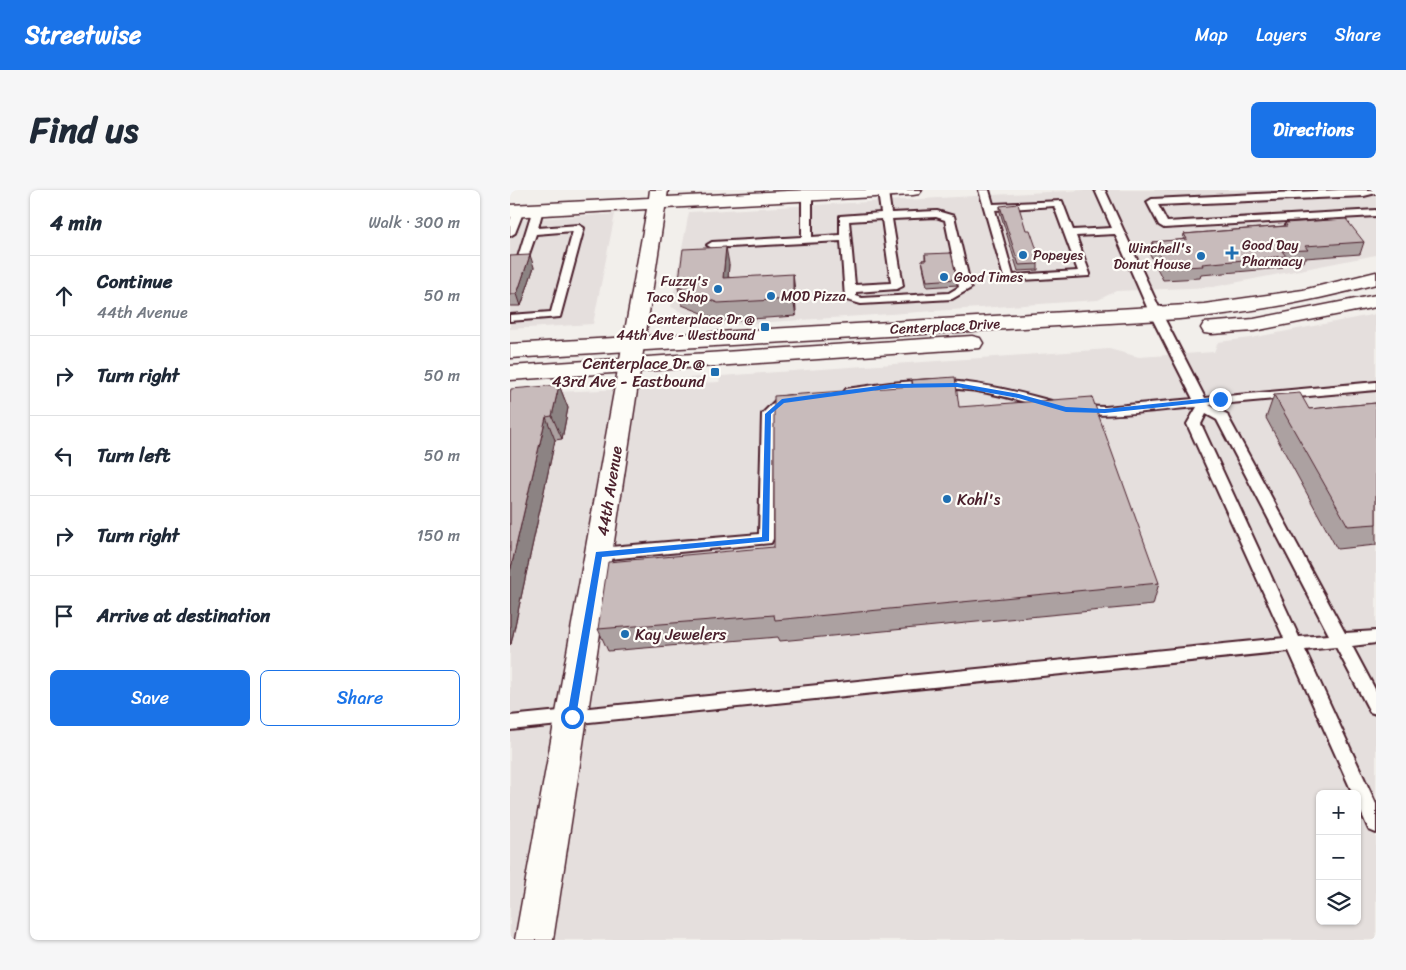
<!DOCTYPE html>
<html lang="en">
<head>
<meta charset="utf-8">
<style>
	:root { --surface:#fff; --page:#f6f6f7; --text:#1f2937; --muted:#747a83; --line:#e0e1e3; --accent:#1a73e8 }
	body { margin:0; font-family:Sriracha,sans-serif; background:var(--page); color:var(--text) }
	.controls { position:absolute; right:15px; bottom:15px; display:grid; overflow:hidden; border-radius:8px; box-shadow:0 1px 4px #0004 }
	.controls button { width:45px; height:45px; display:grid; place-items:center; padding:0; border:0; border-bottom:1px solid var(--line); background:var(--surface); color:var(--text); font:25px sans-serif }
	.stop { position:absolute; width:15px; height:15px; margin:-11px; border:4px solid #1a73e8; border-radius:50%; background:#fff }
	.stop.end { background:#1a73e8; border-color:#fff; box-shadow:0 1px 5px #0008 }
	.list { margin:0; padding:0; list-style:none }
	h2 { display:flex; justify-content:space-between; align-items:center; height:65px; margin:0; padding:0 20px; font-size:21px }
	h2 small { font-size:16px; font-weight:400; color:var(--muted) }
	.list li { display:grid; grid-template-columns:32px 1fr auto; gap:15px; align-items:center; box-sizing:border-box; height:80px; padding:0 20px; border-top:1px solid var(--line) }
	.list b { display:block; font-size:19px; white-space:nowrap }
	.list p { margin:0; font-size:16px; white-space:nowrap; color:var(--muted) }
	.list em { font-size:16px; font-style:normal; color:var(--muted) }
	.actions { display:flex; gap:10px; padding:15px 20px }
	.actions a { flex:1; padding:11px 0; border:1px solid var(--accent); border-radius:8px; text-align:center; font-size:18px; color:var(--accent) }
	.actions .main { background:var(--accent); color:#fff }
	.icon { flex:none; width:28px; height:28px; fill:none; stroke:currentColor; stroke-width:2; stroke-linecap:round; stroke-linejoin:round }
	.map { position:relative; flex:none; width:866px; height:750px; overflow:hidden; border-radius:8px }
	header { display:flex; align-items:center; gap:30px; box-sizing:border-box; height:70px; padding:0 25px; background:var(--accent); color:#fff }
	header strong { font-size:24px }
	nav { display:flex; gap:28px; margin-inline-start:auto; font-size:18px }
	.intro { display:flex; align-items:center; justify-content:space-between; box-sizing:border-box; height:120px; padding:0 30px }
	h1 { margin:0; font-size:35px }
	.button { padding:12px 22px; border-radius:8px; background:var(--accent); color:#fff; font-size:18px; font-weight:700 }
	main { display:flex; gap:30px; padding:0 30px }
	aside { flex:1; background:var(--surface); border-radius:8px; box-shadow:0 1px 4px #0004 }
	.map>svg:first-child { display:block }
	.built { fill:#e5dfdd; fill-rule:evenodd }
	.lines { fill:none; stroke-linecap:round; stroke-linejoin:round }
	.lane-casing { stroke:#4a1f2b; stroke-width:4 }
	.street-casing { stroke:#4a1f2b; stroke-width:3 }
	.secondary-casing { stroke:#4a1f2b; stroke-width:3 }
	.lane { fill:#fdfcf7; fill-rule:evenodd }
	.street { fill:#fdfcf7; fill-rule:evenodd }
	.secondary { fill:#fdfcf7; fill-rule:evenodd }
	.wall { fill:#aca1a1; stroke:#4a1f2b }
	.shaded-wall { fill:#8c8383; stroke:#4a1f2b }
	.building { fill:#c8bbbb; stroke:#4a1f2b }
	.route { fill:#1a73e8 }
	.poi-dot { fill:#1f6fb2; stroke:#fdfcf7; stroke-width:2 }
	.labels { text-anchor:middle; stroke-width:4.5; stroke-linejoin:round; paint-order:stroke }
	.far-poi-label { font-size:14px; fill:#4a1f2b; stroke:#fdfcf7; text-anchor:start }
	.far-street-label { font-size:14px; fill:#4a1f2b; stroke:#fdfcf7 }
	.poi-label { font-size:16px; fill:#4a1f2b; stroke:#fdfcf7; text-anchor:start }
	.street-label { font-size:16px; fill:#4a1f2b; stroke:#fdfcf7 }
</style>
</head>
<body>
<header>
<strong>Streetwise</strong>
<nav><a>Map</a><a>Layers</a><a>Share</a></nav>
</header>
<div class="intro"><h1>Find us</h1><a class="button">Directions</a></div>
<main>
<aside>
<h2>4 min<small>Walk · 300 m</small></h2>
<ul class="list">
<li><svg class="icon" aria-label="ahead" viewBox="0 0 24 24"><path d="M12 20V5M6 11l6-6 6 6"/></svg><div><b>Continue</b><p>44th Avenue</p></div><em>50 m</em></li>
<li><svg class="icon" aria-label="right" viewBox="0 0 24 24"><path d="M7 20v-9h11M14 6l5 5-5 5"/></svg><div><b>Turn right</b></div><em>50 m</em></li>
<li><svg class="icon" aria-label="left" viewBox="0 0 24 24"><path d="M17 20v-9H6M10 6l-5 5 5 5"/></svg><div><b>Turn left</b></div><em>50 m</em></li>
<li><svg class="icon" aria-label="right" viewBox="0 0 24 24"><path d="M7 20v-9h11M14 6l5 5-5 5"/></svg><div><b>Turn right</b></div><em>150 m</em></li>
<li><svg class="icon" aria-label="arrive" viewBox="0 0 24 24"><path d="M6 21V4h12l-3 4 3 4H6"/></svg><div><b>Arrive at destination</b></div></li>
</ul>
<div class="actions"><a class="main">Save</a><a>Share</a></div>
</aside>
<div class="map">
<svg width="866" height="750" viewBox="0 0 866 750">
	<rect width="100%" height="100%" fill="#f2efeb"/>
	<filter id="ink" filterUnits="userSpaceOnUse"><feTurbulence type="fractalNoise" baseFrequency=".02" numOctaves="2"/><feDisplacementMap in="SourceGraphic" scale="10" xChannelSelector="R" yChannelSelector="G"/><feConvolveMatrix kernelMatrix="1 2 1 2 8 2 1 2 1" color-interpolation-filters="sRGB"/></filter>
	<g filter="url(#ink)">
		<g class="built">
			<polygon points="574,0 866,0 866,65 703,97 606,101 588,110 200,136 161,117 179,22"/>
			<polygon points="105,24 83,134 0,139 0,30"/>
			<path d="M866 124V750H0V204L138 198 147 190 190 187 189 193 209 192 211 186 599 159 629 167 704 162 708 152 741 148ZM810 604H847V731H810Z"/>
		</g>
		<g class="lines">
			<defs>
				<g id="lane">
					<path d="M292 0H302V47L330 45V26L371 23 368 2 369 0H377L378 2 381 23 427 21 444 26 461 98 442 109 351 114 337 110 335 108 331 51 202 58 197 55 202 52 292 47ZM426 27 435 30 449 97 439 103 352 108 346 106V102L387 99 393 96 382 29ZM372 29 381 93 345 95 339 31Z"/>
					<path d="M469 0H479L483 14 552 11 563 40 602 38 585 0H595L652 124 695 208 866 192V200L699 215 717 224 718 227 835 443 866 441V453L842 456 866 501V524L860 522 826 457 795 460 866 614V643L859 640 847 613V604H843L779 461 0 540V526L774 448 677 234 687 217C668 218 569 232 561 220L567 216 595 217 683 209 640 124 605 44 566 46 580 84 579 86 495 91ZM544 16 568 81 503 85 485 20ZM696 224 707 230 819 445 789 447 691 234Z"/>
					<polygon points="829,0 866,0 866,3 854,6 648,15 657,32 866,20 866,26 654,38 649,35 637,12 642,9"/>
					<polygon points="28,16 33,19 28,38 69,35 74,38 50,127 0,131 0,125 41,122 63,41 26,44 18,67 17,69 9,69 8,67 23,19"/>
					<polygon points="9,17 14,20 5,43 0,46 0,30 5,18"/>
					<path d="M420 190C465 191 506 201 549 213L550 216 544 220C516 213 488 203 458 200 419 195 379 200 340 206L334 202 336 199 380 193Z"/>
					<polygon points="280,206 286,210 284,213 276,215 264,225 263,349 261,353 89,370 84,368 82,364 84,360 89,358 249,344 252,224 268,208"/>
				</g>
				<polygon id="street" points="140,0 158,0 157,7 299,0 412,0 409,4 403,5 155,18 43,750 5,750 137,19 0,27 0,15 139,8"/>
				<g id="secondary">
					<path d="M866 82V94C801 112 736 123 669 129L0 168V154L694 114 793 100Z"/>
					<polygon points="866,105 866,117 744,141 702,144 694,143 691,138 694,133 744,129"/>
					<polygon points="462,146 470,148 473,153 470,158 0,190 0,176"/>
				</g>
			</defs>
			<use href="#lane" class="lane-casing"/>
			<use href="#street" class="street-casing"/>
			<use href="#secondary" class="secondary-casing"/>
			<use href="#lane" class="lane"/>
			<use href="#street" class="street"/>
			<use href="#secondary" class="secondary"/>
		</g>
		<g class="wall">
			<polygon points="490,16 516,40 528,63 528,69 527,69 528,74 528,80 508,81 490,22"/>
			<polygon points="775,33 854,52 850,64 795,68 794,72 774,73 772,78 691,85 690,88 653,90 640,64 642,52 673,50 674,44 774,36"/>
			<polygon points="415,64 447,89 447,95 417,97 413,76 412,70 415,70"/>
			<polygon points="0,66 24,77 11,116 0,116"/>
			<polygon points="219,74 218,87 285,101 286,126 212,131 172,115 168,97"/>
			<polygon points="402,190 449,217 649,393 643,415 270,451 268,447 98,461 88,439 264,357 402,196"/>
			<polygon points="49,195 58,218 52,249 45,250 1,454 0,455 0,203"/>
			<polygon points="764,205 799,219 866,213 866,355 827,359 756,228"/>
		</g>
		<g class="shaded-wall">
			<polygon points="216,57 219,74 217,105 213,88"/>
			<polygon points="20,65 24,77 11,116 7,104"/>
			<polygon points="283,84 285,101 286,126 283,109"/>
			<polygon points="49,195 58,218 52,249 42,226"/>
			<polygon points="36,227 45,250 1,454 0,452 0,382"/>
		</g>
		<g class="building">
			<polygon points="508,14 516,40 520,40 528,63 525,63 528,74 509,75 490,16"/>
			<polygon points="836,29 854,52 795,56 798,60 772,61 776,66 692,74 693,76 656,78 642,52 677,49 674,44 777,36 775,33"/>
			<polygon points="216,57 213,88 283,84 283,109 208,113 168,97 173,59"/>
			<polygon points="441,63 447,89 417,91 412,70 416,70 415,64"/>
			<polygon points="20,65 7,104 0,104 0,66"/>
			<polygon points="445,187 449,217 582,207 649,393 265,430 264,425 88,439 98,372 264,357 264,206 403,196 402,190"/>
			<polygon points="49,195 42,226 36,227 0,382 0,203 1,199"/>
			<polygon points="790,203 799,219 866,213 866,334 838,336 764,205"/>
		</g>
	</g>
	<polygon class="route" points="447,193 509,204 556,217 595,219 710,207 714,209 710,211 595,223 556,222 508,208 447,197 383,198 274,213 261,224 259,351 92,367 66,527 65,529 58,529 57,527 86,362 252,347 255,224 272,209 383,194"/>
	<g class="poi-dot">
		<path d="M719.5 55.5h5v5h5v5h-5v5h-5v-5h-5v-5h5z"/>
		<circle cx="513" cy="65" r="5"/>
		<circle cx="691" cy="66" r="5"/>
		<circle cx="434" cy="87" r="5"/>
		<circle cx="208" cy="99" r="5"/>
		<circle cx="261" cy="106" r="5"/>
		<rect x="250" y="132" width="10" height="10" rx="2.5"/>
		<rect x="200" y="177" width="10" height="10" rx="2.5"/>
		<circle cx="437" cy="309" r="5"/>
		<circle cx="115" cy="444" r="5"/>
	</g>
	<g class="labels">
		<g class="far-poi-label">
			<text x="732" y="60">Good Day<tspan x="732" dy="16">Pharmacy</tspan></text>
			<text x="681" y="63" text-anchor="end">Winchell's<tspan x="681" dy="16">Donut House</tspan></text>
			<text x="523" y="70">Popeyes</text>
			<text x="444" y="92">Good Times</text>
			<text x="198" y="96" text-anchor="end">Fuzzy's<tspan x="198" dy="16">Taco Shop</tspan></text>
			<text x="271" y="111">MOD Pizza</text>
			<text x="245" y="134" text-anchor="end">Centerplace Dr @<tspan x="245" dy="16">44th Ave - Westbound</tspan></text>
		</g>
		<g class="far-street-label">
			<text transform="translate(435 136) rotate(-3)" y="5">Centerplace Drive</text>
		</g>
		<g class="poi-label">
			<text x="195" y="179" text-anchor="end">Centerplace Dr @<tspan x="195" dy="18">43rd Ave - Eastbound</tspan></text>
			<text x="447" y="315">Kohl's</text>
			<text x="125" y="450">Kay Jewelers</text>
		</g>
		<g class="street-label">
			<text transform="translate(99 301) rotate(-81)" y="6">44th Avenue</text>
		</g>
	</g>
</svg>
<div class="controls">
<button>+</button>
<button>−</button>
<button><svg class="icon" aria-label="layers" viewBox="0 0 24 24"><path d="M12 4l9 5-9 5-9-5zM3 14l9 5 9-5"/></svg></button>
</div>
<div class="stop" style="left:62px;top:527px"></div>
<div class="stop end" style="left:710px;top:209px"></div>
</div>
</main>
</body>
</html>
